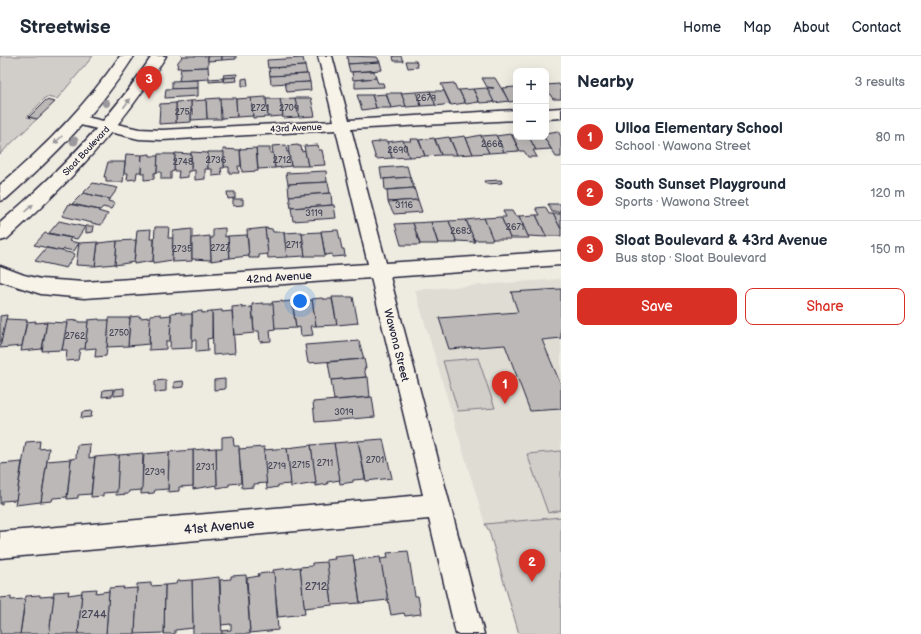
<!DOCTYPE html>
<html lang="en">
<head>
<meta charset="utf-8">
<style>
	:root { --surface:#fff; --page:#f6f6f7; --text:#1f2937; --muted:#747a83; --line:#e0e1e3; --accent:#d93025 }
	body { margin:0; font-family:"Balsamiq Sans",sans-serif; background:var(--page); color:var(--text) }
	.controls { position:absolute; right:12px; top:12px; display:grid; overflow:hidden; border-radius:8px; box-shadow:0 4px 16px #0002 }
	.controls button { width:36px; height:36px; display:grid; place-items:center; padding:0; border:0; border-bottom:1px solid var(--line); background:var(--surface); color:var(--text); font:20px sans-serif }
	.you { position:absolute; left:300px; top:245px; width:14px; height:14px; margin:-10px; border:3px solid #fff; border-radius:50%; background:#1a73e8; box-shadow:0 0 0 6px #1a73e833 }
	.badge { display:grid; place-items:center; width:26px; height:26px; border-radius:50%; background:var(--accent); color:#fff; font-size:13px; font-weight:700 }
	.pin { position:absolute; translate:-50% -33px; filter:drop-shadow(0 1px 2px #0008) }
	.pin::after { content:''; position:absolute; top:21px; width:14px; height:12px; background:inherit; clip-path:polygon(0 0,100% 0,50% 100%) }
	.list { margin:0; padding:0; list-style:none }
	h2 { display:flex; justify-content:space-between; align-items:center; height:52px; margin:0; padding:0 16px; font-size:17px }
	h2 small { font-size:13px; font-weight:400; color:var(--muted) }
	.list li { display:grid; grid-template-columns:26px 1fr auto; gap:12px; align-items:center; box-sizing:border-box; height:56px; padding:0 16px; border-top:1px solid var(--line) }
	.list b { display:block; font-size:15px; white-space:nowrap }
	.list p { margin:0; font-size:13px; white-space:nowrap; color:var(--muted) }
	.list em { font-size:13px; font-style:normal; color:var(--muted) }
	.actions { display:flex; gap:8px; padding:12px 16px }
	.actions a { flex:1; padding:9px 0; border:1px solid var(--accent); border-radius:8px; text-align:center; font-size:14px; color:var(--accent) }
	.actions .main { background:var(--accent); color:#fff }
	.map { position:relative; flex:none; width:561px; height:578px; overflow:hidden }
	header { display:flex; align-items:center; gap:24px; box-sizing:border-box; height:56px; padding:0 20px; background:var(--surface); border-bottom:1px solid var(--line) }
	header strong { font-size:19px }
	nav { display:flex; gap:22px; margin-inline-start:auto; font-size:14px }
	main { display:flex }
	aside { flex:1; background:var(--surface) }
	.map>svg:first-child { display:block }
	.built { fill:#dfdcd4 }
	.green { fill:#d1cdc9; stroke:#7a7882 }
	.building { fill:#bbb8b7; stroke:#22223b }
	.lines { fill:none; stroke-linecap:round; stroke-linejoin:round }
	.minor-casing { stroke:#22223b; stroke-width:3 }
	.tertiary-casing { stroke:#22223b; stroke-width:3 }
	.minor { fill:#f7f3e8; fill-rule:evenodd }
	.tertiary { fill:#f7f3e8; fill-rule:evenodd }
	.tree { fill:#9b989d }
	.oneway { fill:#97959a }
	.labels { text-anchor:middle; stroke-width:4; stroke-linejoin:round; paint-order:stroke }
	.number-label { font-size:9px; fill:#48485a }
	.far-street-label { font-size:9px; fill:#22223b; stroke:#f7f3e8 }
	.street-label { font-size:11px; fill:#22223b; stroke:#f7f3e8 }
	.near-number-label { font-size:11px; fill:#48485a }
	.near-street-label { font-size:13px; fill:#22223b; stroke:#f7f3e8 }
</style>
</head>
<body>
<header>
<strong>Streetwise</strong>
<nav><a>Home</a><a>Map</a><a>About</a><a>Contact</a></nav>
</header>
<main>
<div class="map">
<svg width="561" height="578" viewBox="0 0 561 578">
	<rect width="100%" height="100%" fill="#eeebe1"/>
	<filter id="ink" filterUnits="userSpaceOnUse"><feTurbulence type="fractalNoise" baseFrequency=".025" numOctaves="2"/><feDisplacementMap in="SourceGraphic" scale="8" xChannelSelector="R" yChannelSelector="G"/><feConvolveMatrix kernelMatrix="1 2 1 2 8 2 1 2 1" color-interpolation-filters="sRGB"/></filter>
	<g filter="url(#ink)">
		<polygon class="built" points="561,223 561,461 485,468 415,234"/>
		<g class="green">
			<polygon points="0,0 93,0 57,43 46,41 27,61 37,63 0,98"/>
			<polygon points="478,302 495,352 458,355 443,305"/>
			<polygon points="561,395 561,454 548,457 527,398"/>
			<polygon points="561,461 561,578 519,578 489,475 485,468"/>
		</g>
		<g class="building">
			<polygon points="181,0 208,0 208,11 177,12 178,6 182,1"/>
			<polygon points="208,0 222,0 222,4 208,5"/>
			<polygon points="222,0 236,0 236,3 222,4"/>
			<polygon points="347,0 377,1 380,6 348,8"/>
			<polygon points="393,0 401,0 403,5 394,5"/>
			<polygon points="303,2 305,10 268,12 267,4"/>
			<polygon points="406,5 416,5 418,11 408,12"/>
			<polygon points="380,6 382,14 350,16 348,8"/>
			<polygon points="305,10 307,18 270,20 269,12"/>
			<polygon points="208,11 209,23 179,25 181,12"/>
			<polygon points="374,15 376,22 353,24 352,16"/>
			<polygon points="237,18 237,21 224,22 223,19"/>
			<polygon points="308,18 310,26 271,28 270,20"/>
			<polygon points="236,21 237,25 224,26 223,22"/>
			<polygon points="223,22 223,25 209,26 209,23"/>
			<polygon points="247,22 248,30 242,30 242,23"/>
			<polygon points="376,22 378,27 383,27 384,31 355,32 355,24"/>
			<polygon points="482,22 495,22 509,45 494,47 487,32 494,32 487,31"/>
			<polygon points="198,24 198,32 172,33 172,25"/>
			<polygon points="310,26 311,34 287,36 285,27"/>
			<polygon points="454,27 457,34 459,34 465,47 451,49 441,28"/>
			<polygon points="559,28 561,32 561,43 553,43 546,32 546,29"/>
			<polygon points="516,31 516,45 509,46 502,32"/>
			<polygon points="198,32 198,40 165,42 166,33"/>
			<polygon points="487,32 494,46 480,47 473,33"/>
			<polygon points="473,33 479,46 466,48 459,34"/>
			<polygon points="430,35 436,49 421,50 416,36"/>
			<polygon points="430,35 444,35 450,48 436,50"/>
			<polygon points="416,36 421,50 406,51 401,37"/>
			<polygon points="386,37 401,37 406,50 391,52"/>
			<polygon points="386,38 391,52 376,52 372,39"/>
			<polygon points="357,39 372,39 376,52 362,54"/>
			<polygon points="266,41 268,61 253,62 251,42"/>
			<polygon points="220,42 222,63 207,63 206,43"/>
			<polygon points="220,42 236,42 237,61 221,62"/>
			<polygon points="251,42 253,60 237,61 236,43"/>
			<polygon points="295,42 299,61 283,62 280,43"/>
			<polygon points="295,42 311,42 315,60 299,61"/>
			<polygon points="266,43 280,43 283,60 268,61"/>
			<polygon points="46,44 55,46 37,63 29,61"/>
			<polygon points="206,44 207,63 191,64 191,45"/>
			<polygon points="191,45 191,66 176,67 176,46"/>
			<polygon points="176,47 176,67 159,68 160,48"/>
			<polygon points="558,75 561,81 561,101 556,101 544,81 546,81 546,77"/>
			<polygon points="511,78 520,95 504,96 496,80"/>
			<polygon points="481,79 489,97 473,98 466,82"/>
			<polygon points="496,79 504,96 489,97 481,80"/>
			<polygon points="512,79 516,79 516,81 529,81 536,94 533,94 537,101 528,101 524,95 520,95"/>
			<polygon points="465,80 473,98 457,99 450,82"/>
			<polygon points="449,81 457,99 441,99 435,83"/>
			<polygon points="529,81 544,81 551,93 536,94"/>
			<polygon points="434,82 441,99 425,100 419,84"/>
			<polygon points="410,83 418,83 425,100 409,101 403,85 411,85"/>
			<polygon points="403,84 409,101 392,102 387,86"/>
			<polygon points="379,85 387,85 392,102 376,103 371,87 379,86"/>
			<polygon points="286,89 287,96 289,96 291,110 275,112 272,90"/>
			<polygon points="298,89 298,90 301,90 302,96 305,95 308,110 291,110 288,90"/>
			<polygon points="318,89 319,94 322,94 325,109 308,110 304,90"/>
			<polygon points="256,92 270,92 270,97 273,97 275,112 258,113"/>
			<polygon points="256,92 258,115 242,116 240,93"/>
			<polygon points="223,93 240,94 241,110 238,110 239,117 229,117 229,111 224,111"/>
			<polygon points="191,96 208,97 208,113 205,113 205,123 195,124 195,114 191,115"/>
			<polygon points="208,96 224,96 224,112 221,112 222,119 212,120 212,113 208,113"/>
			<polygon points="175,97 191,98 191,115 188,115 188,121 178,122 179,115 174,115"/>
			<polygon points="126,98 142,99 141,116 137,116 136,123 127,124 128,117 124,117"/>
			<polygon points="150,98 150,100 158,100 157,116 154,117 154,123 144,124 144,117 141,117 142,99"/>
			<polygon points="158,98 175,98 174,115 171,116 171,123 161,123 161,116 157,116"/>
			<polygon points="108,106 125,106 123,126 106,126 106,121 104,121"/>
			<polygon points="407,110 410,121 382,123 380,112"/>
			<polygon points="326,115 327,126 288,128 286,117"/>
			<polygon points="410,121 414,132 385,134 384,123"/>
			<polygon points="501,124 502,127 486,128 484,125"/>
			<polygon points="328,126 330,137 289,140 288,128"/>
			<polygon points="93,127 118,132 110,143 83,137"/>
			<polygon points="414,132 418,144 388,146 387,134"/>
			<polygon points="227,136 235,136 235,142 228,143"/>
			<polygon points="83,137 109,143 108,145 115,147 111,153 103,151 100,154 72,148"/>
			<polygon points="331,137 332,149 291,152 289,140"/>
			<polygon points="233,143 243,143 243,149 233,150"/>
			<polygon points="418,144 422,156 394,158 388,146"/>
			<polygon points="69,148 99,154 98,155 108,158 101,169 62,160"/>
			<polygon points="548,148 561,148 561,173 553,158 560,158 559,156 552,156"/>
			<polygon points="334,149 336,162 293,165 291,152"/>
			<polygon points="545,151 549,158 553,158 561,173 561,180 546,180 536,159 540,159 536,152"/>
			<polygon points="503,155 512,155 515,160 519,160 529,182 510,182 501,161 506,161"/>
			<polygon points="536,159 546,180 547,181 528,180 519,160"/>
			<polygon points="501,161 510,182 511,183 492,183 484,162"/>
			<polygon points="484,162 493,184 474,184 466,164"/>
			<polygon points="466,164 475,186 456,185 449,165"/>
			<polygon points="59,165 85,171 77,183 49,177"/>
			<polygon points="449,165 457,187 438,187 431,166"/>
			<polygon points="431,166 438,188 420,188 413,167"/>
			<polygon points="413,167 420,189 401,189 395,168"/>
			<polygon points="86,170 94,170 93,176 86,177"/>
			<polygon points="155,171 169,171 168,182 173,182 172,204 153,207"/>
			<polygon points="225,172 225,181 228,180 230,202 211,205 210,182 213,182 213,173"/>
			<polygon points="265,172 272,173 273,176 284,176 287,201 268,202"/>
			<polygon points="265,172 268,198 259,199 259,202 249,202 247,174"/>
			<polygon points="151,173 150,183 154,183 153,205 134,208 137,174"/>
			<polygon points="192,173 192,205 172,206 173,175"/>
			<polygon points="338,174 342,193 344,193 345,200 332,201 332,198 325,199 321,175"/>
			<polygon points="302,176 305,200 287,201 284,177"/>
			<polygon points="321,176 325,200 305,200 302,177"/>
			<polygon points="45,177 71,182 69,185 79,187 74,195 64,193 62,195 34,189"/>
			<polygon points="247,179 249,200 230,202 228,180"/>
			<polygon points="210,180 211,204 192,203 192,182"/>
			<polygon points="136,184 134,206 115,209 117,185"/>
			<polygon points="117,185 115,208 95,210 98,187"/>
			<polygon points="98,186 95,210 76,209 79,187"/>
			<polygon points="46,192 62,195 75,198 66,212 35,205"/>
			<polygon points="561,233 561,282 542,284 561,329 561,353 530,355 505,289 449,293 439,262 518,256 511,236"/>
			<polygon points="332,241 353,241 358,267 337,269"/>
			<polygon points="322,242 323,243 332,243 337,269 316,270 312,243"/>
			<polygon points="303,243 303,245 312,244 316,270 311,270 313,279 301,280 300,271 296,272 292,244"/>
			<polygon points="282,245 282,246 292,245 296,272 275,273 272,246"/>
			<polygon points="263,247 263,248 273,248 275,273 270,274 271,285 260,286 259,275 254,275 252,248"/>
			<polygon points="242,250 242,252 252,251 254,277 234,279 232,251"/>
			<polygon points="222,254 222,256 232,255 235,297 213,299 212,255"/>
			<polygon points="202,255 202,257 212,256 212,282 207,283 208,295 196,296 196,284 192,284 192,256"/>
			<polygon points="182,256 181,258 192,258 192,292 170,293 171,257"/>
			<polygon points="161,258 161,260 171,259 170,285 166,285 166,293 149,294 150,259"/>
			<polygon points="7,259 2,286 0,286 0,260"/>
			<polygon points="140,260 140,262 150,261 149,288 128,290 130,261"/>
			<polygon points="109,262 130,262 128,290 107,291"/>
			<polygon points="6,263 27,264 22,290 0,292"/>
			<polygon points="99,263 99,264 109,264 107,291 106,300 95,301 96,292 85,293 88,264"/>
			<polygon points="78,264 78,266 88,266 85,293 80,293 78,304 66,305 67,294 62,294 67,265"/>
			<polygon points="36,265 35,267 47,266 42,293 21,295 27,266"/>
			<polygon points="47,266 67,267 62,294 42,295"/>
			<polygon points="359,285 364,303 308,307 305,289"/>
			<polygon points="364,303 366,312 364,312 366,321 331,324 328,306"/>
			<polygon points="368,321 370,341 334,344 331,324"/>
			<polygon points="225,323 225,333 214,334 214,324"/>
			<polygon points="166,324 166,335 155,336 155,325"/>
			<polygon points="183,325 184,331 174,332 174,326"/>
			<polygon points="124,332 124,339 114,340 114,333"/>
			<polygon points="113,333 112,340 102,341 103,334"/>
			<polygon points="372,341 375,361 315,366 313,346"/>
			<polygon points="92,355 91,361 81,362 82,356"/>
			<polygon points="233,380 234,390 239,390 241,427 229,428 229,430 217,432 216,392 222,392 222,381"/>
			<polygon points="383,383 392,422 366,425 358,385"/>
			<polygon points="40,385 39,393 49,392 41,446 15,449 26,386"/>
			<polygon points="358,385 365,423 353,424 353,426 340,428 334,387"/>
			<polygon points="334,387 340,424 327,426 328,428 316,430 311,389"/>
			<polygon points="90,388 89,402 95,401 91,438 78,439 78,442 67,443 71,403 76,402 77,389"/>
			<polygon points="311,389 316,427 291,431 287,392"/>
			<polygon points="264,391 267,427 254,428 254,431 242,432 239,393"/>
			<polygon points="216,392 217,429 193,433 193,394"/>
			<polygon points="287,392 291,428 278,429 278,431 267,433 264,394"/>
			<polygon points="193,394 193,430 179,431 179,435 168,436 169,396"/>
			<polygon points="169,396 168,433 155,434 154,437 141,438 144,398"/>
			<polygon points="143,397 142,434 129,435 128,438 116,439 119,399"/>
			<polygon points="119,399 117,436 103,437 103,440 91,441 95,401"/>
			<polygon points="71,403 67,441 53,442 52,445 41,446 47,405"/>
			<polygon points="22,406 16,444 2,445 2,448 0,448 0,408"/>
			<polygon points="408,495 415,540 418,540 421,558 405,560 404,557 391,559 380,503 388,502 387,497"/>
			<polygon points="353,499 360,547 332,549 326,504 335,503 334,501"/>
			<polygon points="380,501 388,544 360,547 354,504"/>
			<polygon points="327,506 332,549 304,552 300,511 312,510 312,507"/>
			<polygon points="300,511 305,558 278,561 273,514"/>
			<polygon points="274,516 278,574 250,577 247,522 259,520 258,518"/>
			<polygon points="246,519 250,578 222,578 221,575 231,574 231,568 221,569 220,524 231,523 231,520"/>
			<polygon points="219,521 222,578 193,578 192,524"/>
			<polygon points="192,524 193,572 175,574 175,578 164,578 165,529 176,528 177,525"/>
			<polygon points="151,527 151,530 165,529 164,577 135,578 137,528"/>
			<polygon points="124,531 123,533 137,532 135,578 106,578 109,532"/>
			<polygon points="97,533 96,537 109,535 106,578 78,578 82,534"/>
			<polygon points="69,535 68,539 82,537 78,578 49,578 54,536"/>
			<polygon points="40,539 40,541 54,540 49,578 20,578 26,540"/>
			<polygon points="11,541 11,544 25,543 20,578 0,578 0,542"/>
		</g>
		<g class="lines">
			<defs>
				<g id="minor">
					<polygon points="318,0 332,0 349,64 516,54 516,64 351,73 386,207 561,195 561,209 390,221 484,578 456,578 429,463 0,502 0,476 423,439 371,222 84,242 41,238 0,225 0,210 24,219 41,223 84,226 368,208 336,74 162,84 139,83 72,67 69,64 72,61 77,59 139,73 162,74 334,65"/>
					<polygon points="561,52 561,62 546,63 546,53"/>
				</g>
				<g id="tertiary">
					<path d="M120 0H134C99 55 55 100 6 143L0 145V129C45 91 86 49 120 0Z"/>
					<path d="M152 0H166C122 71 69 127 7 183L0 185V167C58 117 110 64 152 0Z"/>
				</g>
			</defs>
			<use href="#minor" class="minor-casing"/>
			<use href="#tertiary" class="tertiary-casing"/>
			<use href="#minor" class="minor"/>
			<use href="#tertiary" class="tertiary"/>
		</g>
		<g class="tree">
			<circle cx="106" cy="47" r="4"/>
			<circle cx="74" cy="85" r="4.5"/>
		</g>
		<defs><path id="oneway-solid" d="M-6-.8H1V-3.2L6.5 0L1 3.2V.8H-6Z"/></defs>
		<g class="oneway">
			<use href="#oneway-solid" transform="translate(127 47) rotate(-53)"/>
			<use href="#oneway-solid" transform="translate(58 84) rotate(135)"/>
			<use href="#oneway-solid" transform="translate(29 152) rotate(-42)"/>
		</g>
	</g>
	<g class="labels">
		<g class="number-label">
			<text x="426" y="45">2679</text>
			<text x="260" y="55">2721</text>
			<text x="289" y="55">2709</text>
			<text x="184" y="59">2751</text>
			<text x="492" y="91">2666</text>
			<text x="398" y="97">2690</text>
			<text x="216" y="107">2736</text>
			<text x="282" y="107">2712</text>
			<text x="183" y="109">2748</text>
			<text x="404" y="152">3116</text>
			<text x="314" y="160">3119</text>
			<text x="515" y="174">2671</text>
			<text x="461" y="178">2683</text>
			<text x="294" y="192">2711</text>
			<text x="220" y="195">2727</text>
			<text x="182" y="196">2735</text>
			<text x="119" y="280">2750</text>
			<text x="75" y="283">2762</text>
			<text x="344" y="359">3019</text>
			<text x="375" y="407">2701</text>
			<text x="325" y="410">2711</text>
			<text x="301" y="412">2715</text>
			<text x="277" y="413">2719</text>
			<text x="205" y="414">2731</text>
			<text x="155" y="419">2739</text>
		</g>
		<g class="far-street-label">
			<text transform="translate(296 72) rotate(-3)" y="3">43rd Avenue</text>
			<text transform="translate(86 95) rotate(-47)" y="3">Sloat Boulevard</text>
		</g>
		<g class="street-label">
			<text transform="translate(279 221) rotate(-4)" y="4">42nd Avenue</text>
			<text transform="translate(397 289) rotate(76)" y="4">Wawona Street</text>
		</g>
		<g class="near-number-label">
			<text x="316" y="534">2712</text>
			<text x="94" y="562">2744</text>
		</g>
		<g class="near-street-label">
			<text transform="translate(219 470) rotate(-5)" y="5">41st Avenue</text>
		</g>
	</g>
</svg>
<div class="controls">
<button>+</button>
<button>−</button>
</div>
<div class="you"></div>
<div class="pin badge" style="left:505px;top:348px">1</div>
<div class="pin badge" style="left:532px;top:526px">2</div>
<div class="pin badge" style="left:149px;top:43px">3</div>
</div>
<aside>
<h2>Nearby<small>3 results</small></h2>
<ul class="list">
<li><span class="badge">1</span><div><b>Ulloa Elementary School</b><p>School · Wawona Street</p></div><em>80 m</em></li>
<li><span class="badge">2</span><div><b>South Sunset Playground</b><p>Sports · Wawona Street</p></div><em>120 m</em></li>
<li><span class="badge">3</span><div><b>Sloat Boulevard &amp; 43rd Avenue</b><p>Bus stop · Sloat Boulevard</p></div><em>150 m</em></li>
</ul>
<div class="actions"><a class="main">Save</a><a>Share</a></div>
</aside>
</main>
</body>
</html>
